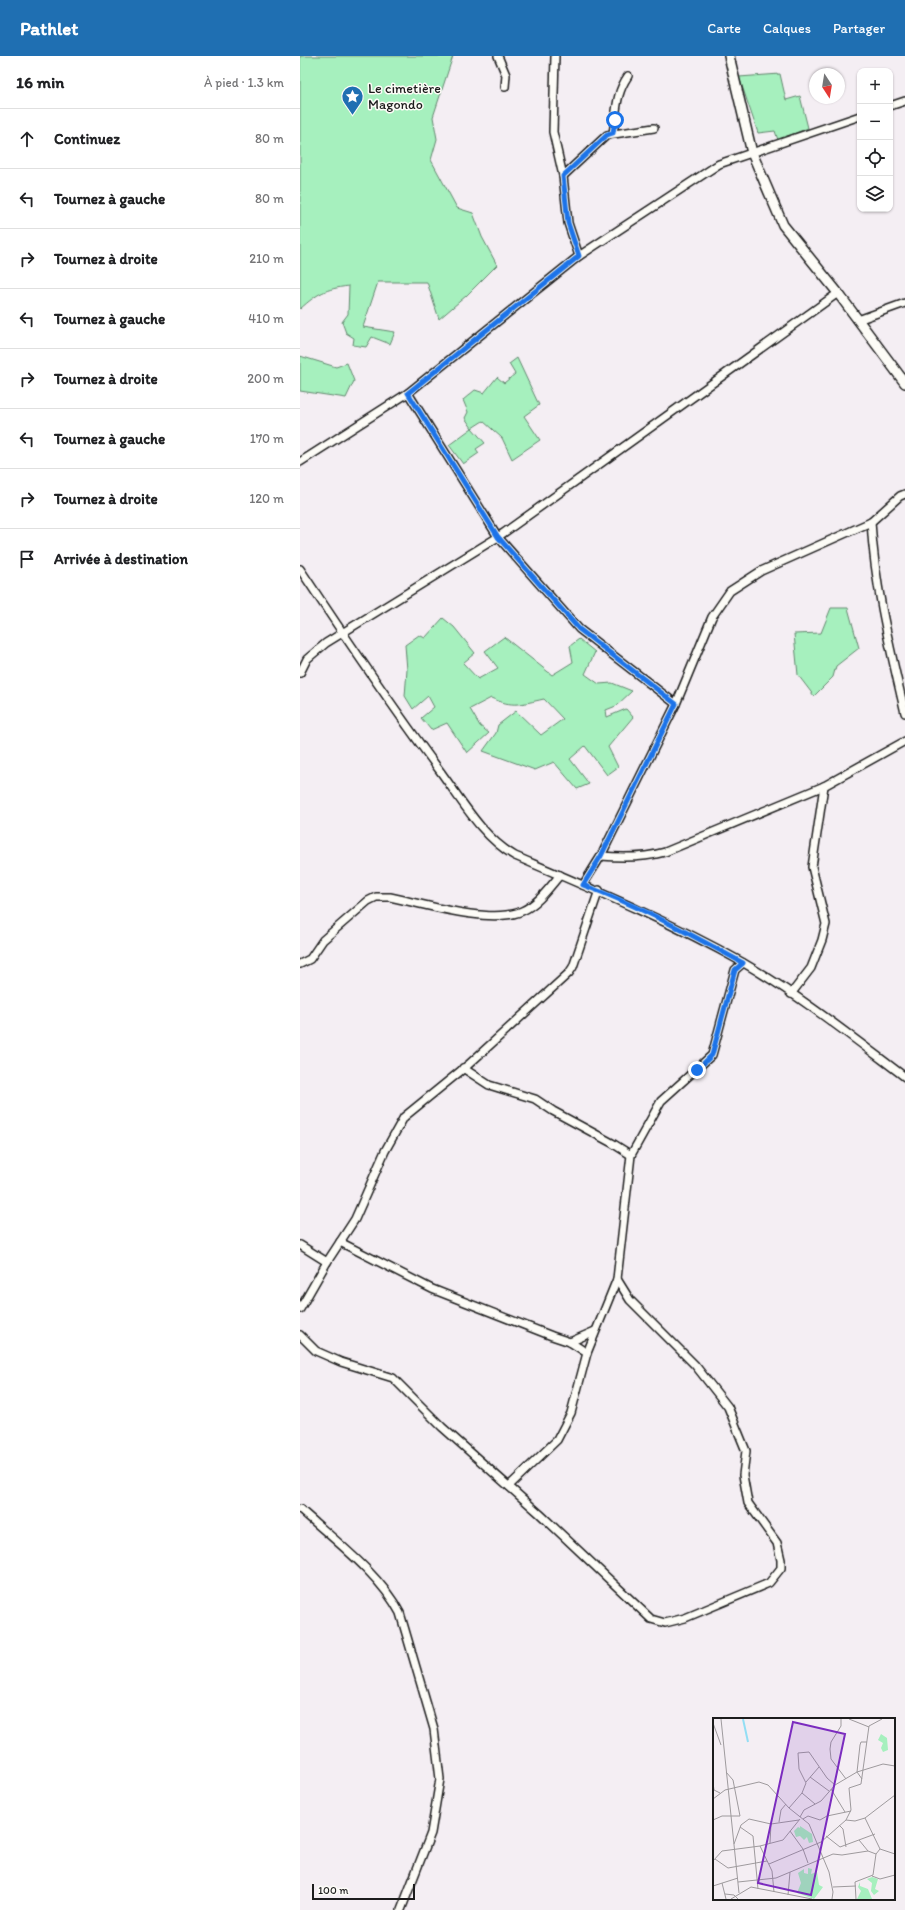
<!DOCTYPE html>
<html lang="fr">
<head>
<meta charset="utf-8">
<style>
	:root { --surface:#fff; --page:#f2f2f2; --text:#202124; --muted:#757577; --line:#e0e0e0; --accent:#1f6fb2 }
	body { margin:0; font-family:Itim,sans-serif; background:var(--page); color:var(--text) }
	.controls { position:absolute; right:12px; top:12px; display:grid; overflow:hidden; border-radius:8px; box-shadow:0 1px 3px #0004 }
	.controls button { width:36px; height:36px; display:grid; place-items:center; padding:0; border:0; border-bottom:1px solid var(--line); background:var(--surface); color:var(--text); font:20px sans-serif }
	.compass { position:absolute; left:509px; top:12px; width:36px; height:36px; border-radius:50%; background:var(--surface); box-shadow:0 1px 3px #0004; rotate:168deg }
	.scale { position:absolute; left:12px; bottom:10px; width:103px; box-sizing:border-box; padding-left:4px; border:2px solid #1c1c1c; border-top:0; font-size:11px; line-height:14px; white-space:nowrap; color:#1c1c1c; -webkit-text-stroke:3px #fdfcf7; paint-order:stroke }
	.stop { position:absolute; width:12px; height:12px; margin:-9px; border:3px solid #1a73e8; border-radius:50%; background:#fff }
	.stop.end { background:#1a73e8; border-color:#fff; box-shadow:0 1px 4px #0008 }
	.list { margin:0; padding:0; list-style:none }
	h2 { display:flex; justify-content:space-between; align-items:center; height:52px; margin:0; padding:0 16px; font-size:17px }
	h2 small { font-size:13px; font-weight:400; color:var(--muted) }
	.list li { display:grid; grid-template-columns:26px 1fr auto; gap:12px; align-items:center; box-sizing:border-box; height:60px; padding:0 16px; border-top:1px solid var(--line) }
	.list b { display:block; font-size:15px; white-space:nowrap }
	.list em { font-size:13px; font-style:normal; color:var(--muted) }
	.icon { flex:none; width:22px; height:22px; fill:none; stroke:currentColor; stroke-width:2; stroke-linecap:round; stroke-linejoin:round }
	.map { position:relative; flex:none; width:605px; height:1854px; overflow:hidden }
	header { display:flex; align-items:center; gap:24px; box-sizing:border-box; height:56px; padding:0 20px; background:var(--accent); color:#fff }
	header strong { font-size:19px }
	nav { display:flex; gap:22px; margin-inline-start:auto; font-size:14px }
	main { display:flex }
	aside { flex:1; background:var(--surface) }
	.map>svg:first-child { display:block }
	.green { fill:#a6f0be; stroke:#61866d }
	.lines { fill:none; stroke-linecap:round; stroke-linejoin:round }
	.minor-casing { stroke:#1c1c1c; stroke-width:10 }
	.tertiary-casing { stroke:#1c1c1c; stroke-width:12 }
	.minor { stroke:#fdfcf7; stroke-width:7 }
	.tertiary { stroke:#fdfcf7; stroke-width:9 }
	.route { stroke:#1a73e8; stroke-width:5 }
	.labels { text-anchor:middle; stroke-width:3; stroke-linejoin:round; paint-order:stroke }
	.poi-label { font-size:14px; fill:#1c1c1c; stroke:#fdfcf7; text-anchor:start }
	.inset-river { fill:none; stroke:#93def4; stroke-width:2 }
	.inset-road { fill:none; stroke:#9e9a9d; stroke-width:1 }
	.view { fill:#7b2cbf; fill-opacity:0.15; stroke:#7b2cbf; stroke-width:2 }
	.inset-edge { fill:none; stroke:#1c1c1c; stroke-width:2 }
</style>
</head>
<body>
<header>
<strong>Pathlet</strong>
<nav><a>Carte</a><a>Calques</a><a>Partager</a></nav>
</header>
<main>
<aside>
<h2>16 min<small>À pied · 1.3 km</small></h2>
<ul class="list">
<li><svg class="icon" aria-label="ahead" viewBox="0 0 24 24"><path d="M12 20V5M6 11l6-6 6 6"/></svg><div><b>Continuez</b></div><em>80 m</em></li>
<li><svg class="icon" aria-label="left" viewBox="0 0 24 24"><path d="M17 20v-9H6M10 6l-5 5 5 5"/></svg><div><b>Tournez à gauche</b></div><em>80 m</em></li>
<li><svg class="icon" aria-label="right" viewBox="0 0 24 24"><path d="M7 20v-9h11M14 6l5 5-5 5"/></svg><div><b>Tournez à droite</b></div><em>210 m</em></li>
<li><svg class="icon" aria-label="left" viewBox="0 0 24 24"><path d="M17 20v-9H6M10 6l-5 5 5 5"/></svg><div><b>Tournez à gauche</b></div><em>410 m</em></li>
<li><svg class="icon" aria-label="right" viewBox="0 0 24 24"><path d="M7 20v-9h11M14 6l5 5-5 5"/></svg><div><b>Tournez à droite</b></div><em>200 m</em></li>
<li><svg class="icon" aria-label="left" viewBox="0 0 24 24"><path d="M17 20v-9H6M10 6l-5 5 5 5"/></svg><div><b>Tournez à gauche</b></div><em>170 m</em></li>
<li><svg class="icon" aria-label="right" viewBox="0 0 24 24"><path d="M7 20v-9h11M14 6l5 5-5 5"/></svg><div><b>Tournez à droite</b></div><em>120 m</em></li>
<li><svg class="icon" aria-label="arrive" viewBox="0 0 24 24"><path d="M6 21V4h12l-3 4 3 4H6"/></svg><div><b>Arrivée à destination</b></div></li>
</ul>
</aside>
<div class="map">
<svg width="605" height="1854" viewBox="0 0 605 1854">
	<rect width="100%" height="100%" fill="#f4eef3"/>
	<filter id="ink" filterUnits="userSpaceOnUse"><feTurbulence type="fractalNoise" baseFrequency=".025" numOctaves="2"/><feDisplacementMap in="SourceGraphic" scale="8" xChannelSelector="R" yChannelSelector="G"/><feConvolveMatrix kernelMatrix="1 2 1 2 8 2 1 2 1" color-interpolation-filters="sRGB"/></filter>
	<g filter="url(#ink)">
		<g class="green">
			<path d="M0 0H153L133 61 137 83 131 104 157 152 173 157 182 181 197 209 166 240 139 263 127 226H78L63 271 95 276 90 288 72 281 66 291 53 289 54 282 46 277 42 266 48 258 49 230C25 233 18 237 0 253Z"/>
			<polygon points="480,18 486,44 500,40 508,72 478,84 475,75 458,77 439,21"/>
			<polygon points="0,300 36,311 47,307 54,325 46,342 0,335"/>
			<polygon points="217,302 239,349 224,360 240,384 212,403 202,382 183,365 172,372 185,387 176,393 179,397 163,408 149,389 172,372 165,362 168,356 163,344 175,334 184,337 197,321 204,327 215,318 209,308"/>
			<polygon points="531,552 548,552 559,592 536,610 533,621 514,640 498,619 494,578 521,577"/>
			<path d="M143 562 154 571 175 597 163 607 178 623 198 612 185 595 204 581 252 619 273 606 270 590 279 583 295 596 285 618 299 628 312 627 332 635 316 650 306 654 307 661 326 653 333 661 308 691 318 711 307 719 285 690 270 703 289 728 277 733 254 706 235 714 183 695 196 677 198 669 216 655 241 679 263 663 244 643C221 648 213 652 191 642L170 653 180 670 189 677 167 697 147 667 131 674 121 662 134 651 128 640 113 653 105 640 107 614 105 589 119 579 125 582Z"/>
		</g>
		<g class="lines">
			<defs>
				<g id="minor">
					<polyline points="198,0 206,19 205,31"/>
					<polyline points="255,0 253,76 263,120 268,167 279,200"/>
					<polyline points="590,50 605,45"/>
					<path d="M313 77C317 55 315 39 328 20"/>
					<polyline points="263,120 307,79 354,72"/>
					<polyline points="558,264 605,247"/>
					<polyline points="108,337 198,481 279,573 376,648"/>
					<polyline points="0,406 108,337 279,200 419,108 560,60"/>
					<path d="M571 466C575 532 590 592 605 657"/>
					<path d="M0 513C45 581 91 649 140 715 162 745 182 781 215 800 292 833 369 865 442 906 499 939 552 981 605 1021"/>
					<polyline points="0,617 7,603 26,587 198,481 538,237"/>
					<path d="M301 800C323 802 344 802 365 796L524 730 605 685"/>
					<polyline points="283,829 301,800 376,648 412,561 430,535 461,515 571,466 600,440 605,438"/>
					<path d="M0 908 10 903 23 884 68 845 76 841H90C123 848 192 869 222 855 238 848 249 832 260 819"/>
					<polyline points="491,938 511,912 522,884 526,868 512,811 524,730"/>
					<polyline points="163,1012 189,1029 235,1043 253,1055 312,1087 331,1099"/>
					<polyline points="40,1186 132,1233 252,1280 270,1286 287,1297"/>
					<polyline points="0,1189 27,1206"/>
					<polyline points="0,1253 27,1206 55,1163 85,1095 104,1061 168,1009 269,917 273,911 299,834"/>
					<polyline points="0,1279 16,1295 41,1306 93,1322 142,1371 240,1458 351,1563 365,1567 385,1562 469,1527 481,1512 481,1504 477,1487 448,1447 443,1419 446,1395 428,1351 395,1309 330,1244 317,1223 331,1099 361,1045 412,999 435,914 443,907"/>
					<polyline points="270,1286 295,1275"/>
					<polyline points="209,1430 257,1384 271,1357 287,1297 317,1223"/>
					<path d="M0 1453C33 1483 80 1518 100 1557L134 1673 140 1723 131 1777 101 1854"/>
				</g>
				<polyline id="tertiary" points="429,0 452,97 483,169 538,237 605,327"/>
			</defs>
			<use href="#minor" class="minor-casing"/>
			<use href="#tertiary" class="tertiary-casing"/>
			<use href="#minor" class="minor"/>
			<use href="#tertiary" class="tertiary"/>
		</g>
	</g>
	<g class="lines" filter="url(#ink)">
		<path class="route" d="M315 64 313 77 307 79 263 120 268 167 279 200 108 337 198 481 279 573 376 648 301 800 283 829C338 849 391 879 443 907L435 914 412 999 397 1014"/>
	</g>
	<defs>
		<symbol id="sight-pin" viewBox="-11 -11 22 30"><path d="M0 17L-7.5 6A9.5 9.5 0 1 1 7.5 6Z" fill="#1f6fb2" stroke="#fdfcf7"/><path d="M0-6L1.8-2.2L6-1.7L2.9 1.2L3.7 5.4L0 3.3L-3.7 5.4L-2.9 1.2L-6-1.7L-1.8-2.2Z" fill="#fff"/></symbol>
	</defs>
	<g fill-rule="evenodd">
		<use href="#sight-pin" x="40" y="28" width="25" height="34"/>
	</g>
	<g class="labels">
		<g class="poi-label">
			<text x="68" y="37">Le cimetière<tspan x="68" dy="16">Magondo</tspan></text>
		</g>
	</g>
	<g transform="translate(413 1662)">
		<rect width="182" height="182" fill="#f4eef3"/>
		<path d="M168 16 174 20 175 32 170 34 168 30 170 25 165 22ZM87 108 99 116 100 124 96 125 94 119 91 122 87 118 83 119 81 113 85 109 87 110ZM95 150 99 151 98 156 104 154 106 167 110 169 101 181 84 175 88 165 85 155 91 151V155L95 156ZM159 159 165 161 162 171 166 173 161 177 158 173 159 165 154 161ZM147 164V168L155 171 159 181H144L148 173 145 169Z" fill="#a6f0be"/>
		<path class="inset-river" d="M30 1 35 24"/>
		<path class="inset-road" d="M8 1 26 175M128 1V8L118 24 117 31 118 41 133 61M136 1 156 9M0 5 8 27M97 59 116 73M149 61 144 54 147 27 148 24H154M93 64 106 49M0 65 1 72 7 75M118 71 132 94M89 75 102 86M0 81 12 72 46 64 55 67 76 90 96 106 116 154 120 174 119 181M76 90 89 75 93 65 86 51 85 35 96 34 114 60 122 67M87 99 91 92 108 83 122 67 144 54 170 46 182 48M90 101 95 98 107 102 114 98 138 93M0 102 9 98H27L20 62 13 54M133 102 138 92 136 70 148 66 156 8 169 1M66 104 68 92 73 86M126 107 130 111 133 129M27 109 40 118 45 171M77 113 90 131 95 145M113 118 127 129 162 116M146 122 155 133M57 125 58 106M21 126 28 107 36 101 58 106 86 102M47 128 70 122 87 101M167 131 182 136M2 141 15 150 54 143M0 143 9 133 47 128 59 153 61 174M56 146 108 124 133 102 142 103 152 100 182 77M159 158 167 161 182 157M25 164 63 160 120 136 129 137 155 133 163 136M9 165 13 181M0 168 25 160M120 169 143 168M12 176 21 177 25 181M75 177 77 154M18 181 38 169 99 181M143 181 142 164 160 157 163 136 167 131 152 100"/>
		<path class="view" d="M80 4 132 16 98 177 45 165Z"/>
		<rect width="182" height="182" class="inset-edge"/>
	</g>
</svg>
<div class="controls">
<button>+</button>
<button>−</button>
<button><svg class="icon" aria-label="locate" viewBox="0 0 24 24"><circle cx="12" cy="12" r="6"/><path d="M12 2v4M12 18v4M2 12h4M18 12h4"/></svg></button>
<button><svg class="icon" aria-label="layers" viewBox="0 0 24 24"><path d="M12 4l9 5-9 5-9-5zM3 14l9 5 9-5"/></svg></button>
</div>
<svg class="compass" viewBox="-18 -18 36 36"><path d="M0-13l5 13h-10z" fill="#e53935"/><path d="M0 13l5-13h-10z" fill="#757577"/></svg>
<div class="scale">100 m</div>
<div class="stop" style="left:315px;top:64px"></div>
<div class="stop end" style="left:397px;top:1014px"></div>
</div>
</main>
</body>
</html>
